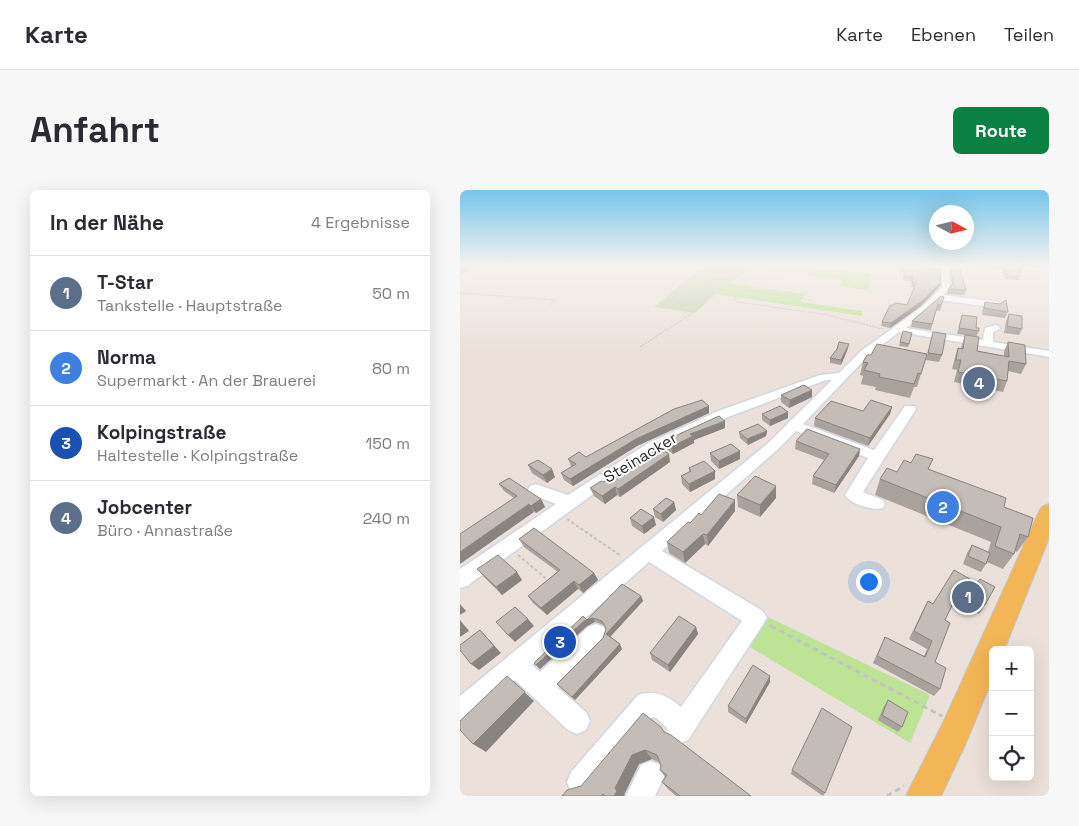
<!DOCTYPE html>
<html lang="de">
<head>
<meta charset="utf-8">
<style>
	:root { --surface:#fff; --page:#f7f7f7; --text:#2b2b33; --muted:#7c7c81; --line:#e1e1e2; --accent:#0b8043 }
	body { margin:0; font-family:"Space Grotesk",sans-serif; background:var(--page); color:var(--text) }
	.controls { position:absolute; right:15px; bottom:15px; display:grid; overflow:hidden; border-radius:8px; box-shadow:0 5px 20px #0002 }
	.controls button { width:45px; height:45px; display:grid; place-items:center; padding:0; border:0; border-bottom:1px solid var(--line); background:var(--surface); color:var(--text); font:25px sans-serif }
	.compass { position:absolute; left:469px; top:15px; width:45px; height:45px; border-radius:50%; background:var(--surface); box-shadow:0 5px 20px #0002; rotate:97deg }
	.you { position:absolute; left:408px; top:391px; width:18px; height:18px; margin:-12px; border:4px solid #fff; border-radius:50%; background:#1a73e8; box-shadow:0 0 0 8px #1a73e833 }
	.badge { display:grid; place-items:center; width:32px; height:32px; border-radius:50%; background:var(--accent); color:#fff; font-size:16px; font-weight:700 }
	.pin { position:absolute; translate:-50% -50%; border:2px solid #fff; box-shadow:0 1px 5px #0006 }
	.list { margin:0; padding:0; list-style:none }
	h2 { display:flex; justify-content:space-between; align-items:center; height:65px; margin:0; padding:0 20px; font-size:21px }
	h2 small { font-size:16px; font-weight:400; color:var(--muted) }
	.list li { display:grid; grid-template-columns:32px 1fr auto; gap:15px; align-items:center; box-sizing:border-box; height:75px; padding:0 20px; border-top:1px solid var(--line) }
	.list b { display:block; font-size:19px; white-space:nowrap }
	.list p { margin:0; font-size:16px; white-space:nowrap; color:var(--muted) }
	.list em { font-size:16px; font-style:normal; color:var(--muted) }
	.icon { flex:none; width:28px; height:28px; fill:none; stroke:currentColor; stroke-width:2; stroke-linecap:round; stroke-linejoin:round }
	.map { position:relative; flex:none; width:589px; height:606px; overflow:hidden; border-radius:8px }
	header { display:flex; align-items:center; gap:30px; box-sizing:border-box; height:70px; padding:0 25px; background:var(--surface); border-bottom:1px solid var(--line) }
	header strong { font-size:24px }
	nav { display:flex; gap:28px; margin-inline-start:auto; font-size:18px }
	.intro { display:flex; align-items:center; justify-content:space-between; box-sizing:border-box; height:120px; padding:0 30px }
	h1 { margin:0; font-size:35px }
	.button { padding:12px 22px; border-radius:8px; background:var(--accent); color:#fff; font-size:18px; font-weight:700 }
	main { display:flex; gap:30px; padding:0 30px }
	aside { flex:1; background:var(--surface); border-radius:8px; box-shadow:0 5px 20px #0002 }
	.map>svg:first-child { display:block }
	.green { fill:#bce494 }
	.cemetery { fill:#c8d6b0 }
	.lines { fill:none; stroke-linecap:round; stroke-linejoin:round }
	.minor-casing { stroke:#cfd6e2; stroke-width:3 }
	.major-casing { stroke:#c3c3c3; stroke-width:2 }
	.highway-casing { stroke:#c3c3c3; stroke-width:3 }
	.path-far2 { stroke:#c3c3c3; stroke-width:1; stroke-dasharray:2 1; stroke-linecap:butt }
	.path-far1 { stroke:#c3c3c3; stroke-width:2; stroke-dasharray:3 2.5; stroke-linecap:butt }
	.path { stroke:#c3c3c3; stroke-width:3; stroke-dasharray:5.5 4; stroke-linecap:butt }
	.minor { fill:#fff; fill-rule:evenodd }
	.major { fill:#f3b657; fill-rule:evenodd }
	.highway { fill:#ff8151; fill-rule:evenodd }
	.wall { fill:#a9a29d }
	.shaded-wall { fill:#89847f }
	.building { fill:#c4bcb6; stroke:#89847f }
	.labels { text-anchor:middle; stroke-width:4; stroke-linejoin:round; paint-order:stroke }
	.street-label { font-size:16px; fill:#292929; stroke:#fff }
</style>
</head>
<body>
<header>
<strong>Karte</strong>
<nav><a>Karte</a><a>Ebenen</a><a>Teilen</a></nav>
</header>
<div class="intro"><h1>Anfahrt</h1><a class="button">Route</a></div>
<main>
<aside>
<h2>In der Nähe<small>4 Ergebnisse</small></h2>
<ul class="list">
<li><span class="badge" style="background:#5c6f8a">1</span><div><b>T-Star</b><p>Tankstelle · Hauptstraße</p></div><em>50 m</em></li>
<li><span class="badge" style="background:#3f7fe0">2</span><div><b>Norma</b><p>Supermarkt · An der Brauerei</p></div><em>80 m</em></li>
<li><span class="badge" style="background:#1a4fb4">3</span><div><b>Kolpingstraße</b><p>Haltestelle · Kolpingstraße</p></div><em>150 m</em></li>
<li><span class="badge" style="background:#5c6f8a">4</span><div><b>Jobcenter</b><p>Büro · Annastraße</p></div><em>240 m</em></li>
</ul>
</aside>
<div class="map">
<svg width="589" height="606" viewBox="0 0 589 606">
	<rect width="100%" height="100%" fill="#ebe1da"/>
	<g class="green">
		<polygon points="292,76 342,76 411,84 408,100 380,96 383,90 290,78"/>
		<polygon points="269,93 345,104 340,112 402,121 402,126 256,104"/>
		<polygon points="308,427 470,505 450,553 290,457"/>
	</g>
	<polygon class="cemetery" points="244,76 292,76 256,104 235,123 194,117"/>
	<g class="lines">
		<defs>
			<g id="minor">
				<polygon points="431,76 458,76 466,79 462,81"/>
				<path d="M480 76H488L490 98 483 105 538 112 542 115 538 118 479 110 468 121 446 138 523 150 525 138 536 135 541 138 533 142V152L589 161V167L439 142 409 165 343 234 414 260 445 216H455L456 219 403 302 423 310 425 314 423 318C413 321 390 314 385 305L408 268 336 241 317 260 202 361 303 421 307 428 228 550 219 554 210 550 206 541 207 538 196 528 192 527 131 602 121 606 111 602 107 592 111 582 178 505C194 499 208 506 221 517L282 431 189 372 72 475 80 482 128 437 136 434 144 437 147 444 144 451 98 498 126 522 130 531 126 540 117 544 108 540 55 490 9 531 0 534V506L307 254 372 190H366L268 227 197 260 165 281 7 396 0 398V379L96 314 70 304 68 300 70 296 76 294 108 305 187 254 258 221 360 185 379 183 401 161 462 117 482 97Z"/>
				<polygon points="547,76 589,78 589,82 550,78"/>
				<polygon points="191,571 201,575 205,585 195,606 166,606 181,575"/>
			</g>
			<polygon id="major" points="589,314 589,348 544,460 533,460 533,487 505,555 481,606 446,606 483,533 579,322 582,317"/>
			<polygon id="highway" points="2,76 17,76 0,84 0,77"/>
		</defs>
		<use href="#minor" class="minor-casing"/>
		<use href="#major" class="major-casing"/>
		<use href="#highway" class="highway-casing"/>
		<g class="path-far2">
			<polyline points="263,76 282,78"/>
			<polyline points="260,78 280,80"/>
			<polyline points="254,82 275,85"/>
			<polyline points="248,87 269,90"/>
			<polyline points="246,89 267,92"/>
			<polyline points="243,91 265,93"/>
			<polyline points="241,92 263,95"/>
			<polyline points="238,94 261,97"/>
			<polyline points="236,96 259,99"/>
			<polyline points="234,98 256,101"/>
			<polyline points="231,100 254,103"/>
			<polyline points="229,102 251,105"/>
			<polyline points="0,103 96,110 90,115"/>
			<polyline points="226,104 250,107"/>
			<polyline points="223,106 248,109"/>
			<polyline points="220,108 245,112"/>
			<polyline points="218,110 243,114"/>
			<polyline points="353,110 287,100 279,102 274,109 278,112 368,125 423,139"/>
			<polyline points="215,113 240,116"/>
			<polyline points="180,157 231,124 284,76"/>
		</g>
		<g class="path-far1">
			<polyline points="107,329 161,366"/>
			<polyline points="58,365 89,391"/>
			<polyline points="309,435 313,437"/>
		</g>
		<g class="path">
			<polyline points="311,436 482,526"/>
			<polyline points="427,606 444,596"/>
		</g>
		<use href="#minor" class="minor"/>
		<use href="#major" class="major"/>
		<use href="#highway" class="highway"/>
	</g>
	<g class="wall">
		<polygon points="441,76 481,92 480,96 461,116 430,138 421,136 422,132 434,115 447,115 454,97 451,97 452,91 443,90 444,83 440,82"/>
		<polygon points="489,76 503,76 502,79 500,78 506,100 504,105 487,104 488,99 492,95"/>
		<polygon points="504,76 557,76 562,79 561,83 559,83 560,86 558,90 545,89 542,79"/>
		<polygon points="484,107 480,121 476,120 471,140 451,137 452,131"/>
		<polygon points="525,112 548,122 545,128 522,125 523,118"/>
		<polygon points="549,124 562,139 559,145 544,143 546,131"/>
		<polygon points="502,125 519,141 516,147 517,161 544,166 544,161 548,152 566,174 561,184 548,181 547,191 543,202 494,192 497,180 492,179 495,167 498,158 501,158 505,145 497,144"/>
		<polygon points="443,141 452,143 448,157 439,156"/>
		<polygon points="473,142 482,165 479,172 466,170"/>
		<polygon points="388,158 381,175 370,173 370,168"/>
		<polygon points="467,164 457,197 454,197 450,208 415,200 416,197 401,194 403,186 400,185 403,172 411,165"/>
		<polygon points="321,205 352,207 329,218 321,212"/>
		<polygon points="249,216 249,223 177,256 113,296 104,290 101,283 112,276 111,276 108,269 126,267"/>
		<polygon points="432,217 430,224 408,256 354,236 355,228"/>
		<polygon points="302,224 328,228 310,236 302,230"/>
		<polygon points="265,238 234,250 234,253 213,264 205,258 204,251"/>
		<polygon points="307,241 306,246 288,255 280,248 279,242"/>
		<polygon points="336,251 400,259 399,266 374,303 352,294 353,286 364,270 335,259"/>
		<polygon points="280,261 280,269 259,279 251,271 250,263"/>
		<polygon points="210,272 160,307 157,305 145,314 134,306 130,298 143,292"/>
		<polygon points="68,275 95,287 87,293 72,283"/>
		<polygon points="229,278 255,281 255,289 230,302 222,294 221,286 229,282"/>
		<polygon points="469,280 544,317 568,347 557,362 555,361 554,364 543,379 527,372 521,382 503,374 507,363 512,355 528,362 531,352 415,305 420,289 437,282"/>
		<polygon points="39,294 81,309 85,317 76,323 44,301"/>
		<polygon points="277,305 316,308 300,327 278,317"/>
		<polygon points="214,312 216,320 203,332 195,327 193,319"/>
		<polygon points="275,321 248,356 245,354 225,373 209,363 207,352 230,333 241,325"/>
		<polygon points="170,328 196,335 184,344 172,336"/>
		<polygon points="59,349 134,383 138,390 123,403 118,399 87,425 73,413 68,406 98,382 64,357"/>
		<polygon points="17,379 62,390 42,405 24,387"/>
		<polygon points="520,389 525,415 519,424 496,410 489,422 485,430 475,472 480,499 474,506 413,473 425,447 464,466 467,459 449,449 463,420 468,411 473,414 517,393"/>
		<polygon points="181,406 183,411 150,447 162,459 115,510 97,494 143,448 146,439 144,435 135,432 127,436 80,479 74,473 127,430"/>
		<polygon points="236,437 238,444 210,482 192,470 190,463"/>
		<polygon points="310,486 310,492 286,534 268,522 268,516"/>
		<polygon points="428,510 442,537 438,542 418,530 424,516"/>
		<polygon points="204,542 291,606 216,606 208,599 202,592 205,587 200,580 201,576 200,573 192,569 179,574 164,605 165,606 102,606 121,596"/>
		<polygon points="332,580 365,603 363,606 331,584"/>
	</g>
	<g class="shaded-wall">
		<polygon points="481,92 480,96 461,116 430,138 431,133"/>
		<polygon points="389,154 388,158 381,175 381,170"/>
		<polygon points="352,200 352,207 329,218 330,210"/>
		<polygon points="249,216 249,223 177,256 113,296 110,289 176,249"/>
		<polygon points="432,217 430,224 408,256 410,248"/>
		<polygon points="328,222 328,228 310,236 310,230"/>
		<polygon points="265,231 265,238 234,250 234,253 213,264 211,257 230,244"/>
		<polygon points="307,241 306,246 288,255 287,249"/>
		<polygon points="400,259 399,266 374,303 376,295"/>
		<polygon points="280,261 280,269 259,279 259,271"/>
		<polygon points="209,264 210,272 160,307 158,299"/>
		<polygon points="92,279 95,287 87,293 83,285"/>
		<polygon points="255,281 255,289 230,302 229,294"/>
		<polygon points="316,296 316,308 300,327 300,315"/>
		<polygon points="155,297 157,305 145,314 142,306"/>
		<polygon points="81,309 85,317 76,323 71,316"/>
		<polygon points="275,310 275,321 248,356 247,345"/>
		<polygon points="214,312 216,320 203,332 201,324"/>
		<polygon points="69,314 74,322 0,374 0,362"/>
		<polygon points="194,327 196,335 184,344 182,336"/>
		<polygon points="243,344 245,354 225,373 223,362"/>
		<polygon points="57,382 62,390 42,405 36,397"/>
		<polygon points="134,383 138,390 123,403 119,395"/>
		<polygon points="114,391 118,399 87,425 81,418"/>
		<polygon points="181,406 183,411 148,449 146,444"/>
		<polygon points="0,414 6,421 0,425"/>
		<polygon points="133,428 135,432 127,436 80,479 76,475 124,431"/>
		<polygon points="68,429 74,436 55,452 48,445"/>
		<polygon points="0,430 9,441 0,447"/>
		<polygon points="236,437 238,444 210,482 208,475"/>
		<polygon points="20,440 41,463 19,480 11,474"/>
		<polygon points="160,454 162,459 115,510 112,507"/>
		<polygon points="47,486 74,511 26,562 13,554"/>
		<polygon points="310,486 310,492 286,534 286,529"/>
		<polygon points="185,560 192,569 179,574 164,605 165,606 154,606 155,598 172,565"/>
	</g>
	<g class="building">
		<polygon points="441,76 453,76 480,80 481,92 462,111 431,133 422,132 430,115 434,115 435,113 447,115 456,93 452,92 453,87 444,86 445,79 441,78"/>
		<polygon points="491,76 499,76 506,100 488,99 493,94"/>
		<polygon points="544,76 561,77 562,79 557,79 560,86 547,85"/>
		<polygon points="481,106 484,107 481,115 478,114 472,134 452,131"/>
		<polygon points="546,110 548,122 524,118 525,112 540,114"/>
		<polygon points="549,124 562,126 562,139 547,136"/>
		<polygon points="502,125 517,127 516,138 519,138 519,141 499,138"/>
		<polygon points="443,141 452,143 449,154 440,152"/>
		<polygon points="473,142 486,144 482,165 468,163"/>
		<polygon points="505,145 519,147 517,161 549,167 548,152 565,155 566,174 549,171 547,191 498,182 501,170 496,170 498,158 503,159"/>
		<polygon points="379,152 389,154 381,170 370,168 377,159"/>
		<polygon points="417,154 467,164 461,184 458,183 454,194 419,187 420,184 404,180 408,173 403,172 407,165 411,165"/>
		<polygon points="344,195 352,200 330,210 321,205"/>
		<polygon points="242,210 249,216 176,249 110,289 101,283 116,274 108,269 119,262 126,267 214,219"/>
		<polygon points="411,210 432,217 410,248 355,228 371,211 403,221"/>
		<polygon points="320,216 328,222 310,230 302,224"/>
		<polygon points="259,226 265,231 230,244 233,246 211,257 204,251"/>
		<polygon points="298,234 307,241 287,249 279,242"/>
		<polygon points="347,239 400,259 376,295 353,286 369,264 336,251"/>
		<polygon points="271,254 280,261 259,271 250,263"/>
		<polygon points="199,258 209,264 158,299 155,297 142,306 130,298 141,291 143,292 160,283"/>
		<polygon points="456,264 473,269 468,279 546,308 544,317 573,328 568,347 560,344 554,364 535,356 541,337 420,289 427,278 437,282 444,270 451,273"/>
		<polygon points="78,270 92,279 83,285 68,275"/>
		<polygon points="244,271 255,281 229,294 221,286 231,281 229,278"/>
		<polygon points="295,286 316,296 300,315 277,305"/>
		<polygon points="49,288 81,309 71,316 69,314 0,362 0,344 57,306 39,294"/>
		<polygon points="259,304 275,310 247,345 243,344 223,362 207,352 228,332 230,333 239,323 241,325"/>
		<polygon points="206,308 214,312 201,324 193,319"/>
		<polygon points="181,319 194,327 182,336 170,328"/>
		<polygon points="74,338 134,383 119,395 114,391 81,418 68,406 100,380 59,349"/>
		<polygon points="512,355 530,363 526,374 508,366"/>
		<polygon points="38,365 57,382 36,397 17,379"/>
		<polygon points="494,380 517,393 520,389 535,397 525,415 501,401 493,416 492,415 485,430 490,433 475,472 486,478 480,499 417,466 425,447 465,467 472,451 454,441 468,411 473,414"/>
		<polygon points="162,394 181,406 146,444 160,454 112,507 97,494 143,448 146,439 142,431 133,428 124,431 76,475 74,473 123,426 127,430"/>
		<polygon points="55,417 68,429 48,445 36,432"/>
		<polygon points="219,426 236,437 208,475 190,463"/>
		<polygon points="20,440 34,456 11,474 0,460 0,455"/>
		<polygon points="293,475 310,486 286,529 268,516"/>
		<polygon points="47,486 65,502 13,554 0,540 0,531"/>
		<polygon points="428,510 448,522 442,537 422,525"/>
		<polygon points="362,518 392,537 365,603 332,580"/>
		<polygon points="183,523 201,537 204,542 211,545 291,606 220,606 202,592 207,585 200,580 201,576 197,565 185,560 172,565 155,598 157,601 154,606 145,606 143,604 142,606 102,606 107,600 121,596"/>
	</g>
	<linearGradient id="sky" x2="0" y2="1"><stop stop-color="#75c6ec"/><stop offset="0.47" stop-color="#f6f2ee"/><stop offset="1" stop-color="#f6f2ee" stop-opacity="0"/></linearGradient>
	<rect width="589" height="161" fill="url(#sky)"/>
	<g class="labels">
		<g class="street-label">
			<text transform="translate(180 267) rotate(-31)" y="6">Steinacker</text>
		</g>
	</g>
</svg>
<div class="controls">
<button>+</button>
<button>−</button>
<button><svg class="icon" aria-label="locate" viewBox="0 0 24 24"><circle cx="12" cy="12" r="6"/><path d="M12 2v4M12 18v4M2 12h4M18 12h4"/></svg></button>
</div>
<svg class="compass" viewBox="-18 -18 36 36"><path d="M0-13l5 13h-10z" fill="#e53935"/><path d="M0 13l5-13h-10z" fill="#7c7c81"/></svg>
<div class="you"></div>
<div class="pin badge" style="left:508px;top:407px;background:#5c6f8a">1</div>
<div class="pin badge" style="left:483px;top:317px;background:#3f7fe0">2</div>
<div class="pin badge" style="left:100px;top:452px;background:#1a4fb4">3</div>
<div class="pin badge" style="left:519px;top:193px;background:#5c6f8a">4</div>
</div>
</main>
</body>
</html>
